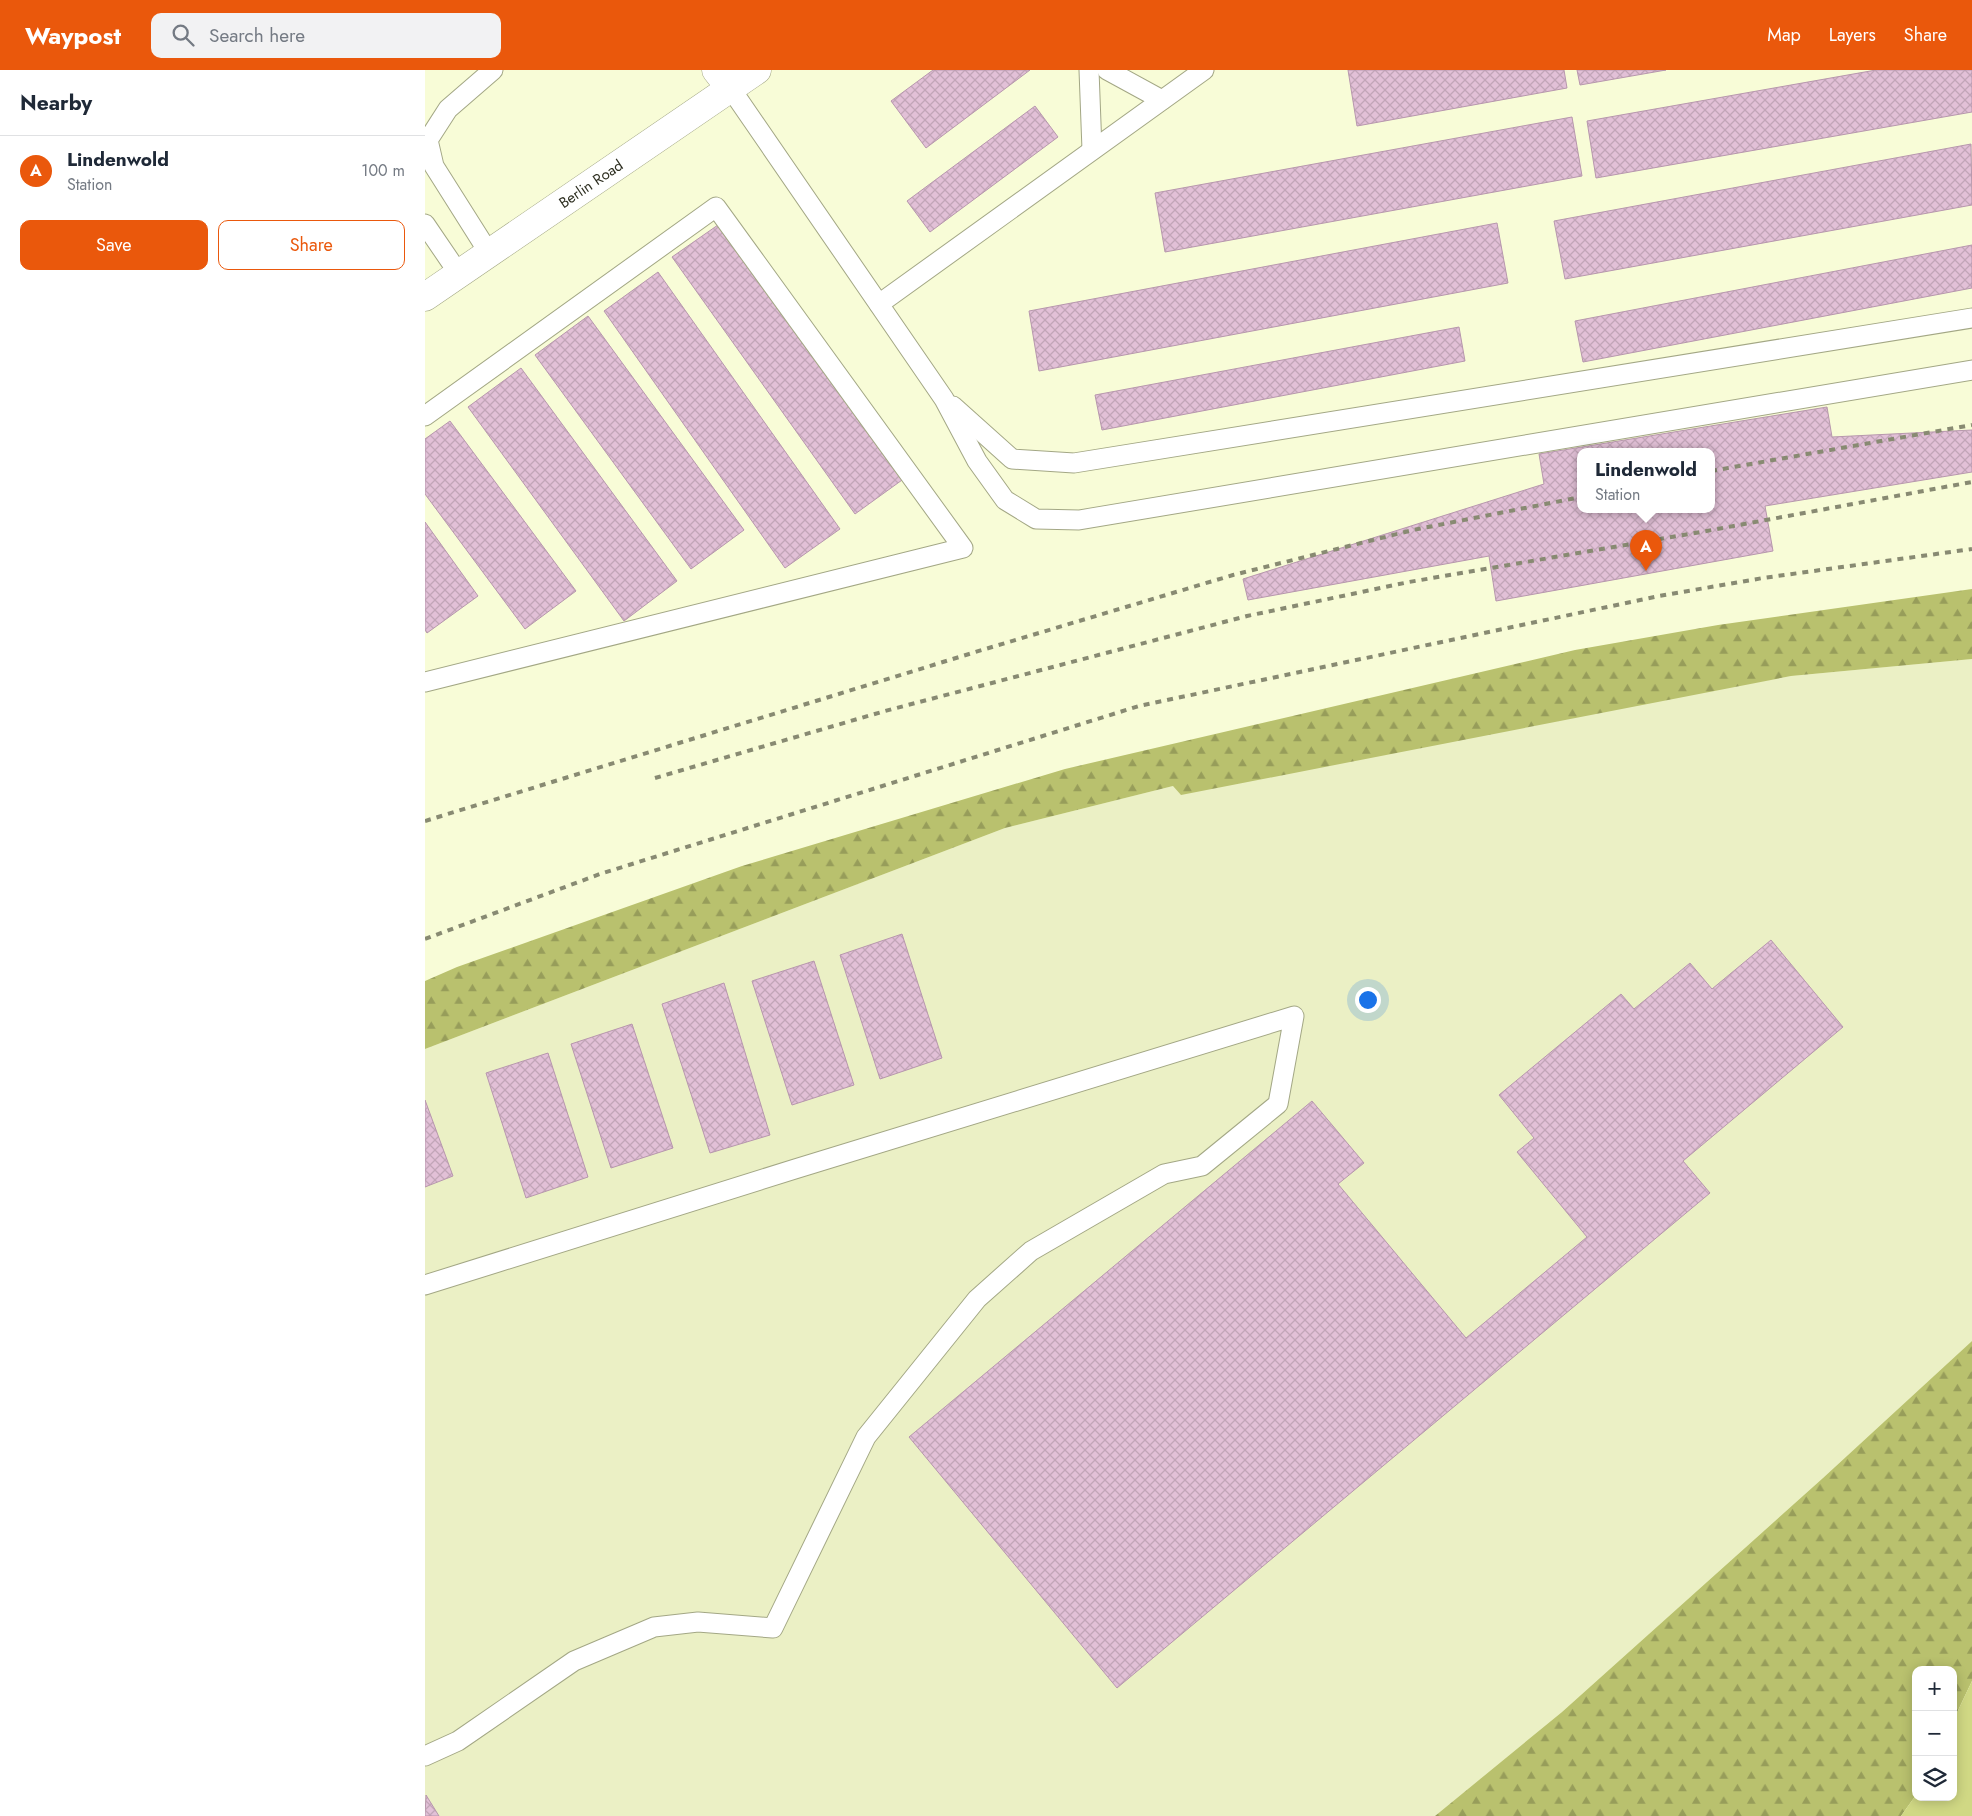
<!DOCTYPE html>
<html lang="en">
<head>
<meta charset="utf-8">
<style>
	:root { --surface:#fff; --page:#f2f2f3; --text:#1f2937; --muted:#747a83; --line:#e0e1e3; --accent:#ea580c }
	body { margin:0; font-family:Jost,sans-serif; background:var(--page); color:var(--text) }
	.controls { position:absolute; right:15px; bottom:15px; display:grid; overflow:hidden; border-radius:10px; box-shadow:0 2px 12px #0003 }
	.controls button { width:45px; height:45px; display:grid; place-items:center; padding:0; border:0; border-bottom:1px solid var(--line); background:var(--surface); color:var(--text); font:25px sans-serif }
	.you { position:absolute; left:942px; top:929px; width:18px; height:18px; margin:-12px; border:4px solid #fff; border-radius:50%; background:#1a73e8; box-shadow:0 0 0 8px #1a73e833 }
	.badge { display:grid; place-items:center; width:32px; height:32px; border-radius:50%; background:var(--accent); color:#fff; font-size:16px; font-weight:700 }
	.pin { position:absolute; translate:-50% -41px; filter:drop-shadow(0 1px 2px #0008) }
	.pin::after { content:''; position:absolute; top:26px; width:18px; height:15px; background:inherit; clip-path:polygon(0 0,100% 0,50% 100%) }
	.popup { position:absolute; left:1152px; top:378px; width:138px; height:65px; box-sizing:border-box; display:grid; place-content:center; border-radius:10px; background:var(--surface); filter:drop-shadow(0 1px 4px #0005); font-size:16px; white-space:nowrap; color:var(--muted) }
	.popup b { font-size:19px; color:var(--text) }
	.popup::after { content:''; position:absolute; left:50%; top:100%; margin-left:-10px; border:10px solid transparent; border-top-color:var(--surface) }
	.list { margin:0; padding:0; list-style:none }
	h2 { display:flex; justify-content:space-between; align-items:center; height:65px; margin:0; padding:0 20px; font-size:21px }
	h2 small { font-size:16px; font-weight:400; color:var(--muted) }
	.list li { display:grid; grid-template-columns:32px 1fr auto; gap:15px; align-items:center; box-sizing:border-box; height:70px; padding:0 20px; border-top:1px solid var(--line) }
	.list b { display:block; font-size:19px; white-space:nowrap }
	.list p { margin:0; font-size:16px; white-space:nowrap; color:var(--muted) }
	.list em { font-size:16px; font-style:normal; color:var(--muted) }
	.actions { display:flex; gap:10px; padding:15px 20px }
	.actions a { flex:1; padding:11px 0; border:1px solid var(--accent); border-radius:10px; text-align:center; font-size:18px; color:var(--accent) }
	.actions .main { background:var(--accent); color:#fff }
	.icon { flex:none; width:28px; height:28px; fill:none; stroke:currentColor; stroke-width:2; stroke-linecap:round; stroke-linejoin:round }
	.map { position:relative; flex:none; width:1547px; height:1746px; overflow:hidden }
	header { display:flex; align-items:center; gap:30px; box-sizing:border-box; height:70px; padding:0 25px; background:var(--accent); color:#fff }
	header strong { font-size:24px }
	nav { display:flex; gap:28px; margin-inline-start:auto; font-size:18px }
	.search { width:350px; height:45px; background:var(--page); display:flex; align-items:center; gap:12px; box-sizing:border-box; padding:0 18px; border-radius:10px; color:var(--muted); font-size:19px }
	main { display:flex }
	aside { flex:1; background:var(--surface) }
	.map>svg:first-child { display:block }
	.built { fill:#ebf0c5 }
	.forest { fill:url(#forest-firs) }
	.water { fill:#d0d884 }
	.building { fill:url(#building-cross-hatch); stroke:#b797ad; fill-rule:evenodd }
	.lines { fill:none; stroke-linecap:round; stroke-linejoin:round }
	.lane-casing { stroke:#a3a785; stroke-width:21 }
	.secondary-casing { stroke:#a3a785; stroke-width:29 }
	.lane { stroke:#fff; stroke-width:19 }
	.secondary { stroke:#fff; stroke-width:28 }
	.rail { stroke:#888a72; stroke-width:4; stroke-dasharray:6 6; stroke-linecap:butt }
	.labels { text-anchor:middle; stroke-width:4.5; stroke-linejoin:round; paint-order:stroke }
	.street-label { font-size:15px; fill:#2e2f21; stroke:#fff }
</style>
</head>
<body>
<header>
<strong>Waypost</strong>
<div class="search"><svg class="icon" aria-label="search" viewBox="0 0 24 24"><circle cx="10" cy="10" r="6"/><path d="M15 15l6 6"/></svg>Search here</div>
<nav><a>Map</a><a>Layers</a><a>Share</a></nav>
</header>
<main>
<aside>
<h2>Nearby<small></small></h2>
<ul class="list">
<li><span class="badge">A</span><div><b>Lindenwold</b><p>Station</p></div><em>100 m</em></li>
</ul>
<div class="actions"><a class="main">Save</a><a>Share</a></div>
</aside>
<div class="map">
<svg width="1547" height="1746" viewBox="0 0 1547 1746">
	<defs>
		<pattern id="forest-firs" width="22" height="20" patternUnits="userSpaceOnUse" patternTransform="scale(1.25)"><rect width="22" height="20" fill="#b9c16e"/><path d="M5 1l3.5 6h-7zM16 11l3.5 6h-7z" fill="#979d5a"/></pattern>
		<pattern id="building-cross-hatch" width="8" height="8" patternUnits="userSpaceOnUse" patternTransform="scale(1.25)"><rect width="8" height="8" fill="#e2c0d7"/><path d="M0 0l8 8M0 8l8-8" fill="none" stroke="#c2a5b8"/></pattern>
	</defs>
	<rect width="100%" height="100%" fill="#f8fcd7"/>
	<polygon class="built" points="1547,589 1547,1271 1398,1408 1137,1642 1010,1746 0,1746 0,979 580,758 748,716 1366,606"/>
	<g class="forest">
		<polygon points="1547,519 1547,589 1366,606 756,725 748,716 580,758 0,979 0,911 32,897 317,796 640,699 1150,580 1293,555"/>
		<polygon points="1547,1271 1547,1611 1528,1651 1528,1600 1491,1600 1491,1725 1476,1746 1010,1746 1137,1642 1398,1408"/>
	</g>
	<polygon class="water" points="1547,1611 1547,1746 1476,1746 1491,1725 1491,1727 1528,1727 1528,1651"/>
	<g class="building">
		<polygon points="508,0 605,0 501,78 466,31"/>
		<polygon points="923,0 1139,0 1142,18 932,56"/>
		<polygon points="1152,0 1241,0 1155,15"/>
		<polygon points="1451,0 1547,0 1547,42 1171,108 1162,51"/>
		<polygon points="610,36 633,67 505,162 482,131"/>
		<polygon points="1147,47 1157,106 740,182 730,123"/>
		<polygon points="1546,74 1547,135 1140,209 1129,151"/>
		<polygon points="303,148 484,405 430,444 247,187"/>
		<polygon points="1072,153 1083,213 614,301 604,241"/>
		<polygon points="1547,175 1547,218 1158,292 1150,251"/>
		<polygon points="233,202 415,459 360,498 179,241"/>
		<polygon points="163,246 319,460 266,499 110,285"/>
		<polygon points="1034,257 1040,291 677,360 670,325"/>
		<polygon points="96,298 252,511 199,551 43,337"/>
		<path d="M1402 337 1407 367 1547 360V402L1340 436 1348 481 1071 531 1064 486 823 530 818 509 1119 414 1114 384ZM1156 382H1286V440H1156Z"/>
		<polygon points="25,351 151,521 100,559 0,424 0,369"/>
		<polygon points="0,452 53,526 2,563 0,560"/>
		<polygon points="477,864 517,988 455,1009 415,885"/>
		<polygon points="1346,870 1418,957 1258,1091 1285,1123 692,1618 484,1367 887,1031 939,1093 913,1114 1041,1268 1162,1167 1092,1082 1109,1068 1074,1025 1196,924 1209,939 1265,893 1287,919"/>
		<polygon points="389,891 429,1015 367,1035 327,911"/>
		<polygon points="299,913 345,1065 285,1083 237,934"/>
		<polygon points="207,954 248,1078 186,1098 146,974"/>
		<polygon points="123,983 163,1107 101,1128 61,1003"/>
		<polygon points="0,1030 28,1106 0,1117"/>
		<polygon points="1,1725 14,1746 0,1746"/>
	</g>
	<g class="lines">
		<defs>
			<g id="lane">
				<polyline points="664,0 667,80"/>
				<polyline points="682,0 737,30"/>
				<polyline points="306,19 519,329 552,391 580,430 611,449 654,450 1547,300"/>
				<polyline points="0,154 34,204"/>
				<polyline points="64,183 9,96 3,70 23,39 68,0"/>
				<polyline points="454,234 779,0"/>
				<polyline points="528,336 587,389 649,393 1547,248"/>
				<polyline points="0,346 291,137 538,478 0,612"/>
				<polyline points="0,1215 370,1099 869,946 853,1034 777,1096 739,1104 606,1181 552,1229 441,1367 348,1558 273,1552 229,1557 149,1591 33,1671 0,1686"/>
			</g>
			<g id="secondary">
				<polyline points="291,0 306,19"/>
				<polyline points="0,227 332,0"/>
			</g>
		</defs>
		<use href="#lane" class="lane-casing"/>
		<use href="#secondary" class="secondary-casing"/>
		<use href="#lane" class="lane"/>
		<use href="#secondary" class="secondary"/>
		<g class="rail">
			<polyline points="1286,401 1547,355"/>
			<polyline points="230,708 460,641 822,546 984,512 1276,462 1547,412"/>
			<polyline points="0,751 557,580 808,505 988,460 1156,427"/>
			<polyline points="0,869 175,804 714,636 1234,526 1338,508 1547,479"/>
		</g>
	</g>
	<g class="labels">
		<g class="street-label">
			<text transform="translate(166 114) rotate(-34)" y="5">Berlin Road</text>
		</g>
	</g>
</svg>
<div class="controls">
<button>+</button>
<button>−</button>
<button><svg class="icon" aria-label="layers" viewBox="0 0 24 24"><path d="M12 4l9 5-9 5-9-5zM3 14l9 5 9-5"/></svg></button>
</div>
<div class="you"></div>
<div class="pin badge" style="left:1221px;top:501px">A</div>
<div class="popup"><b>Lindenwold</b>Station</div>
</div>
</main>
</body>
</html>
